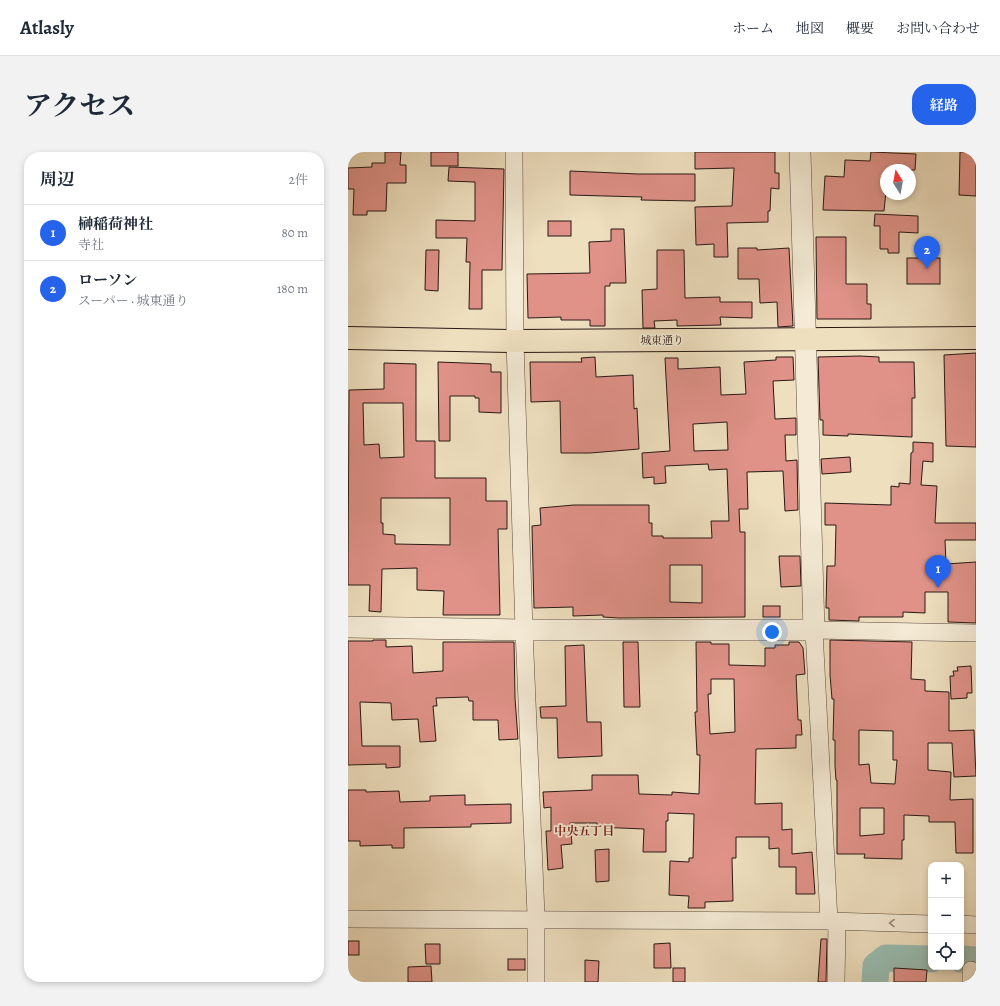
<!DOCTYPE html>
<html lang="ja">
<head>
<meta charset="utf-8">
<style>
	:root { --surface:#fff; --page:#f2f2f3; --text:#1f2937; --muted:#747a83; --line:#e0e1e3; --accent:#2563eb }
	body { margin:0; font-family:Alegreya,"Noto Serif JP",serif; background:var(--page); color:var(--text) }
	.controls { position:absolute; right:12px; bottom:12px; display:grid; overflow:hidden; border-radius:8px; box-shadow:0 2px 6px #0003 }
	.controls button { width:36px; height:36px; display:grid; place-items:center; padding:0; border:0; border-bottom:1px solid var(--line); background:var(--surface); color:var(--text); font:20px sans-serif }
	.compass { position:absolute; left:532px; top:12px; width:36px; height:36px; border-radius:50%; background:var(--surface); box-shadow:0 2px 6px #0003; rotate:349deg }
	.you { position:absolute; left:424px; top:480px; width:14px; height:14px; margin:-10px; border:3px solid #fff; border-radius:50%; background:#1a73e8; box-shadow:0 0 0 6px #1a73e833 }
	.badge { display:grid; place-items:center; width:26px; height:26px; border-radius:50%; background:var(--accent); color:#fff; font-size:13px; font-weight:700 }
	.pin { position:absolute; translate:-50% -33px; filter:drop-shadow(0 1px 2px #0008) }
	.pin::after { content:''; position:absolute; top:21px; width:14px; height:12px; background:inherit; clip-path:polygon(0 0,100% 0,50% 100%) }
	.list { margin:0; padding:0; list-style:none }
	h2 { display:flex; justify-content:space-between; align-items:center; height:52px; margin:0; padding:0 16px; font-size:17px }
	h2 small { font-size:13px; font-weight:400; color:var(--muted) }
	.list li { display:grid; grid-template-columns:26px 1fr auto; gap:12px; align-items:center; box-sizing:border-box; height:56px; padding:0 16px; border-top:1px solid var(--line) }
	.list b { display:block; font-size:15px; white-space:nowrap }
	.list p { margin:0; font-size:13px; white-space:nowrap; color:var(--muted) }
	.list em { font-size:13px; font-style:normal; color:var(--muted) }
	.icon { flex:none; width:22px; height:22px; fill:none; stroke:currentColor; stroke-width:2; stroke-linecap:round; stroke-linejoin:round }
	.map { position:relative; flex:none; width:628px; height:830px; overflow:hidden; border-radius:16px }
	header { display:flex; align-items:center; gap:24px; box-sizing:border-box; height:56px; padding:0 20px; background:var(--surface); border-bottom:1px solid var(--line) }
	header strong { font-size:19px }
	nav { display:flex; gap:22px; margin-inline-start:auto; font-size:14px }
	.intro { display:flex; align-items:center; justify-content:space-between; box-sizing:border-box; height:96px; padding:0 24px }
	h1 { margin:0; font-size:28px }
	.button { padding:10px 18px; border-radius:16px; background:var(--accent); color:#fff; font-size:14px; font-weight:700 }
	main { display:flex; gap:24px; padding:0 24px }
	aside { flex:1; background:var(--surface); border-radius:16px; box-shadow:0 2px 6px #0003 }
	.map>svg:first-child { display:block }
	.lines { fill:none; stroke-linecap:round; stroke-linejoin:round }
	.river { stroke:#99bdb1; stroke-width:27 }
	.building { fill:#e09289; stroke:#291913; fill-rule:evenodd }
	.minor-casing { stroke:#5a4a3e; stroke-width:18 }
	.tertiary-casing { stroke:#5a4a3e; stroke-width:22 }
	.trunk-casing { stroke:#291913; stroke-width:24 }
	.minor { stroke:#f4ead5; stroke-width:17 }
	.tertiary { stroke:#f4ead5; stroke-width:21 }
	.trunk { stroke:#eedfbf; stroke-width:22 }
	.oneway { stroke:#998c7e }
	.labels { text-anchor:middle; stroke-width:3.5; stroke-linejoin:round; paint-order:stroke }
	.street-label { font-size:11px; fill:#291913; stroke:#f4ead5 }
	.neighbourhood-label { font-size:12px; font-weight:bold; fill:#7a1f14; stroke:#f4ead5 }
</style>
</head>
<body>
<header>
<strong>Atlasly</strong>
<nav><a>ホーム</a><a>地図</a><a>概要</a><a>お問い合わせ</a></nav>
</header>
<div class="intro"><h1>アクセス</h1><a class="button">経路</a></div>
<main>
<aside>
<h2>周辺<small>2件</small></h2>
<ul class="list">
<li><span class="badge">1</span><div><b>榊稲荷神社</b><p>寺社</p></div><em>80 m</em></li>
<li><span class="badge">2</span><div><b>ローソン</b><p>スーパー · 城東通り</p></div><em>180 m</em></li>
</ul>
</aside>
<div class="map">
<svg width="628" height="830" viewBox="0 0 628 830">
	<rect width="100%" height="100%" fill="#eedfbf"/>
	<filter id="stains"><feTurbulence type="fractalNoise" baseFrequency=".005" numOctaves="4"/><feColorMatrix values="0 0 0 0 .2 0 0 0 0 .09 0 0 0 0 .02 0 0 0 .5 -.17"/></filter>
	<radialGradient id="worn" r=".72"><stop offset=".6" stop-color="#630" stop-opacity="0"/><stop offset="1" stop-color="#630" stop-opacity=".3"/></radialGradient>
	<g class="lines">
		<g class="river">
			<polyline points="613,807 628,808"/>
			<polyline points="527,830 528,814 538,806 583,807"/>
		</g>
	</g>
	<g class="building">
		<polygon points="37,0 53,0 52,13 58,13 58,31 39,31 38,59 19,59 19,63 5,63 6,37 0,37 0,16 24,15 24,11 37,11"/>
		<rect x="83" y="0" width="27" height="14"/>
		<polygon points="347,0 427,0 427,21 431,21 431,37 423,36 422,59 420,59 420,70 379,71 380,105 366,105 366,92 348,93 347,55 384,54 386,16 347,17"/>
		<polygon points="523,0 568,2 567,18 538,18 538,39 536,59 475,58 477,24 496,25 497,8 522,9"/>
		<polygon points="612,0 628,0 628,44 611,43"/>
		<polygon points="101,15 156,17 154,118 134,118 134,157 121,157 122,110 118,110 119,86 88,86 88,68 127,69 127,30 100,29"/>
		<polygon points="222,19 290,22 347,22 347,49 293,48 294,45 222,43"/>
		<polygon points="527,62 570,64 570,81 551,80 551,101 540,101 540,97 532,97 532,74 526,74"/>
		<rect x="200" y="69" width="23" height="15"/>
		<polygon points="263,77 276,77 278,131 262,131 262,134 257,134 257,174 242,174 242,168 213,168 213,165 180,166 179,122 242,121 241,90 263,89"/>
		<polygon points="468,85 498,85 498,132 519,132 519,152 523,152 523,167 469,167"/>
		<polygon points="390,96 409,96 409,98 441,96 445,174 430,175 429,150 412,151 411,127 390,127"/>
		<polygon points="78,98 91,98 90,139 77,138"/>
		<polygon points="309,98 336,98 337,146 372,145 372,150 404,150 404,166 372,165 373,173 329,174 329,168 306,169 307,176 295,176 294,138 309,137"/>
		<rect x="559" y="106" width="33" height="26"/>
		<polygon points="628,201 628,295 598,294 596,203"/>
		<polygon points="512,204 531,205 531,210 566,210 567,246 564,246 564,285 500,282 500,284 475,283 475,268 472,268 470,205"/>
		<polygon points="247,205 248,225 285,223 286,257 289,256 291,297 242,301 213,301 212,249 183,250 182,210 234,210 233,206"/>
		<path d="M428 205H445L446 228 425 229 427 267 448 266V283H437L438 309 449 308 450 358 437 359 435 319 399 320 400 357H391L392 380H397V465L271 466 255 465V463L225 464V455L186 456 184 374 193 373 192 356 226 353H301V371H304V384H315V386H364L363 369H381L379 317 361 318 360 312 317 314 318 331 306 332V325L295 326 294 301 322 299 317 206H330V217L372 215 373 243 398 242 396 210 428 208ZM379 270 380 298 346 299 345 272ZM322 413H354V451L322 450Z"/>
		<polygon points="90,210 143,212 143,220 153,220 153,261 131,260 131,246 127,246 127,244 102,244 102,289 91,289"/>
		<path d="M36 211 68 212V289H87V326H138V349H159V377H150L152 463H95L96 439 69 438V416L34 417 33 460 21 459 22 433H0L1 238 36 237ZM15 251H55L56 305 32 306 31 292 16 293ZM33 346H102V393L47 392V383L35 382V371H33Z"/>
		<polygon points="565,290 585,291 585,310 575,309 573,333 589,334 587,371 628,371 628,388 597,388 598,412 628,410 628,471 600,470 600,440 577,440 577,461 555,460 555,465 511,465 511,469 481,468 481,456 478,456 479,414 487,414 488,373 477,373 477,351 543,353 543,334 551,335 551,331 562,332 563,301 565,300"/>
		<polygon points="502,305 503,320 474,322 473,307"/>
		<polygon points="431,404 452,404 453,434 433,435"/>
		<rect x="415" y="454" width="17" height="11"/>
		<polygon points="25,488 38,488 38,495 64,494 65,521 95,519 95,490 166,490 167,546 170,587 151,588 150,568 125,568 125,549 121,549 120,545 88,546 89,554 85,554 88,589 72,590 70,567 44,568 43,551 12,550 14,594 52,594 52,615 38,616 38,612 0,613 0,489 25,489"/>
		<path d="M482 488 564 490 563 527 577 528V539L601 540V579L626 578 628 624 606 625 604 591H580V618L603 620 602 648 625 647V701H608L607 670H581V664L556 663V688H554V707L516 706 517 702H489V628H488L487 614V588H485L486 547H484L482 523ZM511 578 545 579V608H549L547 632 523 631 521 612 511 613ZM512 656H536V682L512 684Z"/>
		<polygon points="275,490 290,490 292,555 276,555"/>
		<path d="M348 490H363V492H381V513L417 514V496H427V493H441V490H451L455 496 457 522 448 523 450 568H453L454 583H448V596L408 597 407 652 434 651V678L444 677V702L464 700 467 742H448V715H431V696L421 697V685H388V706H384L385 749 357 750V756H340L341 744 321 743 322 709 341 710V706H345L346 662 320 661V669H318V700H295L296 677 249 675V671H222L224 692 213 693 215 716 200 718 198 679H203V655L196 656 195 640 244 638V623H290L291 642 324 643V640L351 642 352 603H349L347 560H349ZM363 527H386L387 580 362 582 360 542H363Z"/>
		<polygon points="236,493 239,570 253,570 254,604 210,606 209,566 193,566 192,555 218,554 217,494"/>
		<polygon points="623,514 624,541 619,541 619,546 603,547 602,524 606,524 605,519 610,519 609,515"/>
		<polygon points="0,638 18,638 18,640 51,639 52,650 82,649 82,644 117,643 117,653 163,652 163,671 123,672 123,675 56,676 56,696 44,696 44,693 12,694 12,689 0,689"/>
		<polygon points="261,697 261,729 248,730 247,698"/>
		<polygon points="473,787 479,787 478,830 470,830"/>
		<rect x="0" y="789" width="11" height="14"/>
		<polygon points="322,791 323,816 306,816 306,792"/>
		<polygon points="77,792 92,792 92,812 78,812"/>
		<rect x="160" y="807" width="17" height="11"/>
		<polygon points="237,808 251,809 250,830 237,830"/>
		<polygon points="83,814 84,830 60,830 60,815"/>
		<rect x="325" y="816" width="12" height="14"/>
		<polygon points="546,816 579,818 578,830 546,830"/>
	</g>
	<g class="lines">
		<defs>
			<g id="minor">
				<polyline points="166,0 167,189 176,478 188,763 188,830"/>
				<polyline points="0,767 481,769 583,772"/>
				<polyline points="481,769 466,478 628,481"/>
				<polyline points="613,772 628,773"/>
				<polyline points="623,818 623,830"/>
				<polyline points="488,830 489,770"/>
			</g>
			<polyline id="tertiary" points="0,475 176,478 466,478 452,0"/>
			<polyline id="trunk" points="0,186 167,189 628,186"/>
		</defs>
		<use href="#minor" class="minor-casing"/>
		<use href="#tertiary" class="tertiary-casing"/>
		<use href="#trunk" class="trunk-casing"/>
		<use href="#minor" class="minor"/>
		<use href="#tertiary" class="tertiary"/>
		<use href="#trunk" class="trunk"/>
	</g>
	<defs><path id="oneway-chevron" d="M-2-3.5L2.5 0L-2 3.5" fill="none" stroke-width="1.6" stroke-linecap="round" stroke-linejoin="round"/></defs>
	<use class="oneway" href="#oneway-chevron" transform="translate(544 771) rotate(-179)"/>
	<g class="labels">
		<g class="street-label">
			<text x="314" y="192">城東通り</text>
		</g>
		<g class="neighbourhood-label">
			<text x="236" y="683">中央五丁目</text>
		</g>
	</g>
	<rect width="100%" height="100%" filter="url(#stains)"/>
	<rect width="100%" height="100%" fill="url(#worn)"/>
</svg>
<div class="controls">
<button>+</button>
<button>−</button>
<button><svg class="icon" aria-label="locate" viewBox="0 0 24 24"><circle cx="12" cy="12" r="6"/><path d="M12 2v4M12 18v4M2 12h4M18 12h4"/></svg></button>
</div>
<svg class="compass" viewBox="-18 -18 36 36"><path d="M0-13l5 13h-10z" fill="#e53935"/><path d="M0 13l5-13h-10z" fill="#747a83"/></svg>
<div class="you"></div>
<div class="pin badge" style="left:590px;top:436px">1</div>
<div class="pin badge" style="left:579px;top:117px">2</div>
</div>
</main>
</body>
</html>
